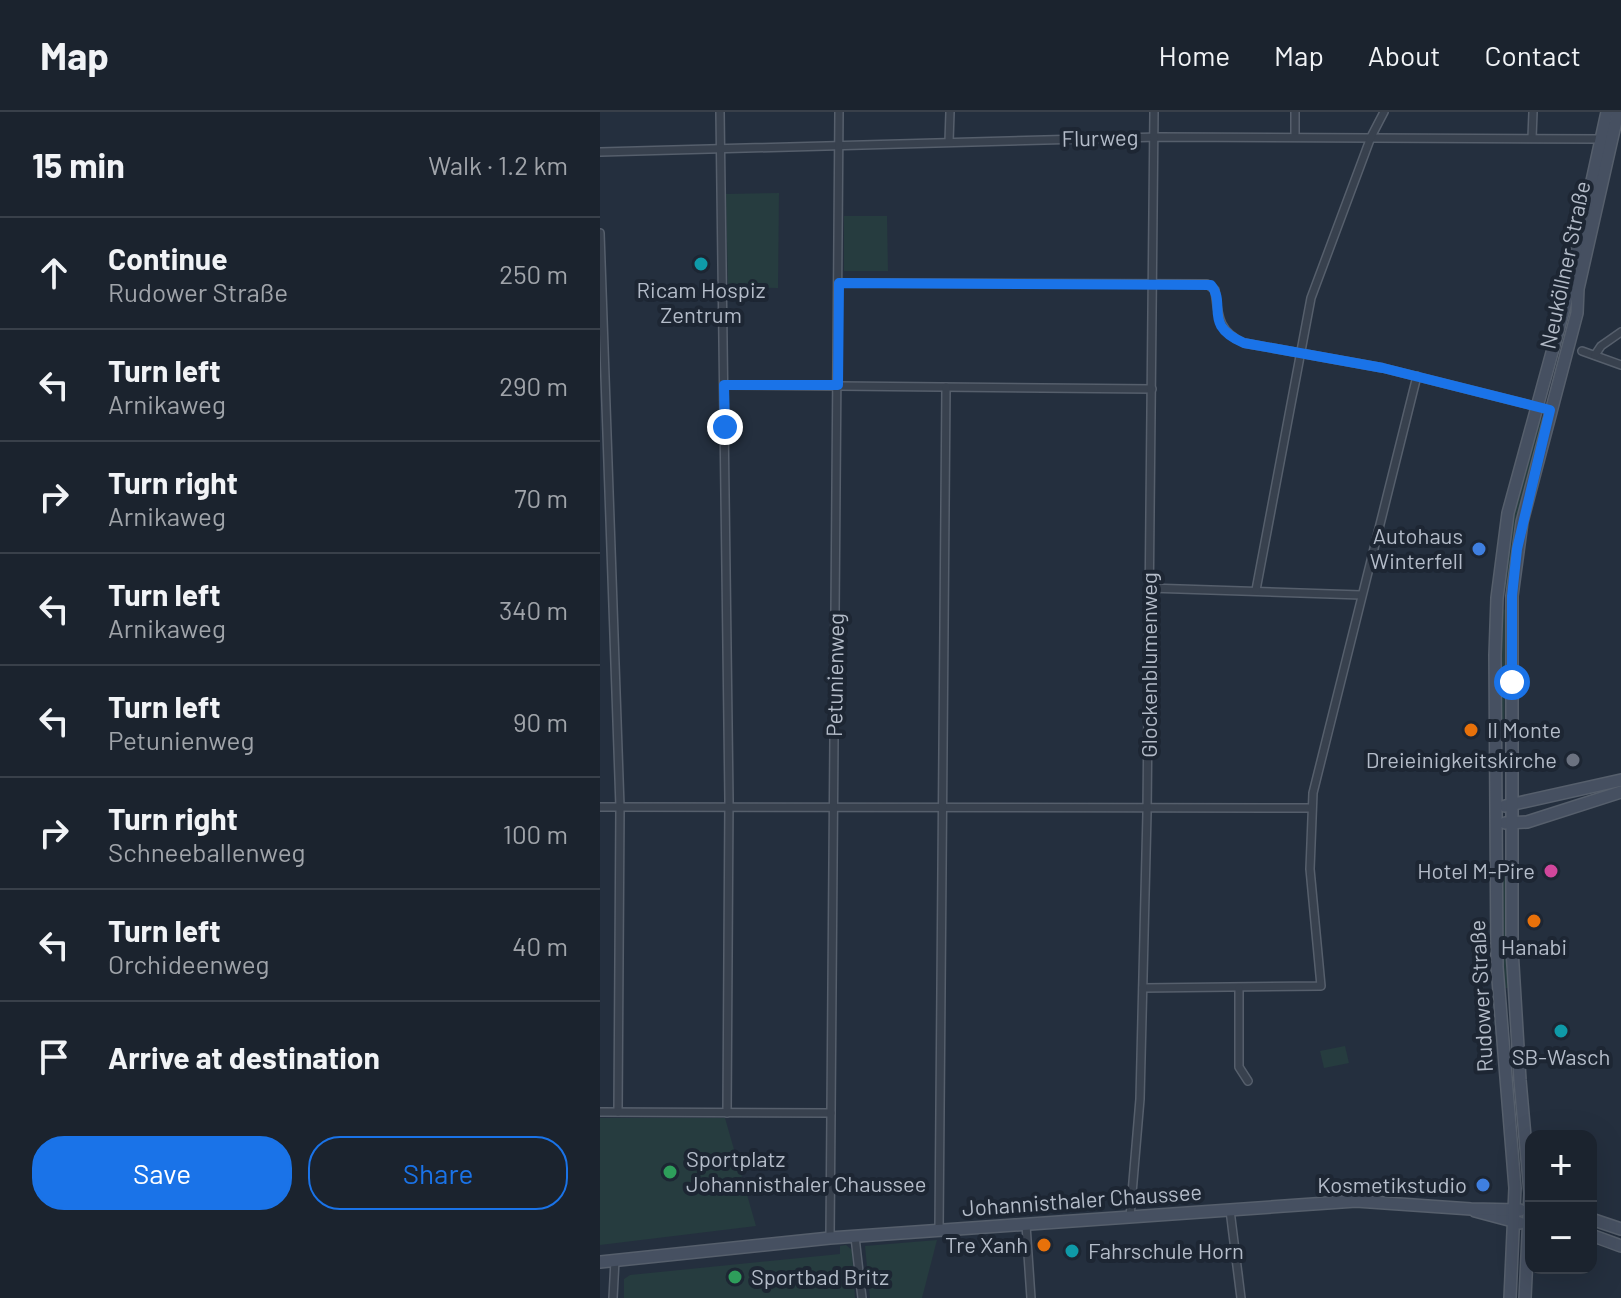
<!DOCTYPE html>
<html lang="en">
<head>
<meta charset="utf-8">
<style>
	:root { --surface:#1b232e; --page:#242b36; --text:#f1f3f6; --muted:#a0a4aa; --line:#39404a; --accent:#1a73e8 }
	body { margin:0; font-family:Barlow,sans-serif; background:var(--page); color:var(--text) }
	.controls { position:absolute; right:24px; bottom:24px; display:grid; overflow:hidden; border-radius:16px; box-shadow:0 8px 32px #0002 }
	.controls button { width:72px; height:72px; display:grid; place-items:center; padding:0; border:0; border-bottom:2px solid var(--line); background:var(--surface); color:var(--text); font:40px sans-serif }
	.stop { position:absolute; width:24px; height:24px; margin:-18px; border:6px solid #1a73e8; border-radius:50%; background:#fff }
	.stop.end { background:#1a73e8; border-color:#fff; box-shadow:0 2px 8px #0008 }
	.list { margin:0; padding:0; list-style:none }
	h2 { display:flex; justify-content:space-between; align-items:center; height:104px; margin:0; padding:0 32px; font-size:34px }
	h2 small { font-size:26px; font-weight:400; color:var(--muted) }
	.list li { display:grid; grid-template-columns:52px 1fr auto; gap:24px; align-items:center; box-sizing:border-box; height:112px; padding:0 32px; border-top:2px solid var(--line) }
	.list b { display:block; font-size:30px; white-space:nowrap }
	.list p { margin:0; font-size:26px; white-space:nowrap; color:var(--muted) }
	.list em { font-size:26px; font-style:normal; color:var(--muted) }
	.actions { display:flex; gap:16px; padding:24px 32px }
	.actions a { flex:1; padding:18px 0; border:2px solid var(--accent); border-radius:32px; text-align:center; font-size:28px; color:var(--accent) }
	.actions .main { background:var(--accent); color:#fff }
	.icon { flex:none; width:44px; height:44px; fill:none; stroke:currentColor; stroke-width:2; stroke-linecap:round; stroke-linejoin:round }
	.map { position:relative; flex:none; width:1021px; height:1186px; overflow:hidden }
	header { display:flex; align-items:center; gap:48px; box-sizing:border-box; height:112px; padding:0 40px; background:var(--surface); border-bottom:2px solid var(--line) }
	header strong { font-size:38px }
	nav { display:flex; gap:44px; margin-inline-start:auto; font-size:28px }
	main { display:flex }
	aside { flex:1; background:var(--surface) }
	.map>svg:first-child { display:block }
	.green { fill:#263c3f }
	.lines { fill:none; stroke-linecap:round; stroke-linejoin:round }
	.street-casing { stroke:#565f6c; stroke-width:10 }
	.secondary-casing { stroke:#565f6c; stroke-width:14 }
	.street { stroke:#38414e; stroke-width:7 }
	.secondary { stroke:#465061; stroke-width:11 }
	.route { stroke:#1a73e8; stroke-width:10 }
	.culture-dot { fill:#0f9aa8; stroke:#1d2633; stroke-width:3 }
	.shop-dot { fill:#3f7fe0; stroke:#1d2633; stroke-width:3 }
	.food-dot { fill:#e8710a; stroke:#1d2633; stroke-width:3 }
	.worship-dot { fill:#6b7280; stroke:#1d2633; stroke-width:3 }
	.hotel-dot { fill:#d1479c; stroke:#1d2633; stroke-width:3 }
	.leisure-dot { fill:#2e9e5b; stroke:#1d2633; stroke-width:3 }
	.labels { text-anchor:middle; stroke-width:8; stroke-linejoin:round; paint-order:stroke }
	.street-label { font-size:22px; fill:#b4bcc9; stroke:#1d2633 }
	.poi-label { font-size:22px; fill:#b4bcc9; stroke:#1d2633; text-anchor:end }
</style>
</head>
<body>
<header>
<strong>Map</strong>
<nav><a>Home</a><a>Map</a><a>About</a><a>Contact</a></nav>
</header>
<main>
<aside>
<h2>15 min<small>Walk · 1.2 km</small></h2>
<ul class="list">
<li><svg class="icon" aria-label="ahead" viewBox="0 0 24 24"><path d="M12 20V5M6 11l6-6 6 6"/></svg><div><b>Continue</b><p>Rudower Straße</p></div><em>250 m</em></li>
<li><svg class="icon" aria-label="left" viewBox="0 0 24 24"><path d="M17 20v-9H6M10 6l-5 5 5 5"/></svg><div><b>Turn left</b><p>Arnikaweg</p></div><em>290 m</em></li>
<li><svg class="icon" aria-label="right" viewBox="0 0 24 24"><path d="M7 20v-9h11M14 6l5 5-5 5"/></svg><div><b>Turn right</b><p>Arnikaweg</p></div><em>70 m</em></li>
<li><svg class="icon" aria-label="left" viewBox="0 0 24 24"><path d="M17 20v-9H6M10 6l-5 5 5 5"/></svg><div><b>Turn left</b><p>Arnikaweg</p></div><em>340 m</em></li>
<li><svg class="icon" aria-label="left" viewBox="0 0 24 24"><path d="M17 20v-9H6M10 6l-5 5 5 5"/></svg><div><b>Turn left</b><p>Petunienweg</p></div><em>90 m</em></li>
<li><svg class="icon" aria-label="right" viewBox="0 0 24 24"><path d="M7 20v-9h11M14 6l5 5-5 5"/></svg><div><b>Turn right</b><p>Schneeballenweg</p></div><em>100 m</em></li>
<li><svg class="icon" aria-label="left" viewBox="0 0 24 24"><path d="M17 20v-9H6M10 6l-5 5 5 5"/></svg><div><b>Turn left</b><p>Orchideenweg</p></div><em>40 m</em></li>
<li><svg class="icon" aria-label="arrive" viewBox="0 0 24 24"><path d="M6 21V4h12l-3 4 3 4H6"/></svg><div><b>Arrive at destination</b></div></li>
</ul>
<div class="actions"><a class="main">Save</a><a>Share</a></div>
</aside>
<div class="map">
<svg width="1021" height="1186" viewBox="0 0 1021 1186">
	<rect width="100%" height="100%" fill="#242f3e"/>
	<g class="green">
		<polygon points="179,81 178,176 128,175 126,82"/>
		<polygon points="244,104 287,104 288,159 244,159"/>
		<polygon points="940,303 943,308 917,406 907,476 904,477 913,406"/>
		<polygon points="901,497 906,498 904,629 901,624"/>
		<polygon points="904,758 906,761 908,876 904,876 902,760"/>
		<polygon points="745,934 749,951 724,956 720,939"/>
		<polygon points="0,1006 125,1006 156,1114 0,1133"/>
		<polygon points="337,1128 322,1186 270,1186 265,1134"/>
		<polygon points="246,1133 252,1138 255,1186 24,1186 24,1167 30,1163 240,1142 240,1134"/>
	</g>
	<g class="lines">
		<defs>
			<g id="street">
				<polyline points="120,0 129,688 127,1001"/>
				<polyline points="695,25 695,0"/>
				<polyline points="932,26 933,0"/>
				<polyline points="349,30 350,0"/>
				<polyline points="0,40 559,25 1001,27"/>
				<polyline points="0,121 20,695 18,1000"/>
				<path d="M239 171 607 172 615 178C618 203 618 220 644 231L783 256 950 298"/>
				<polyline points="982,239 1021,253"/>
				<polyline points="995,243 1001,234 1021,220"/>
				<polyline points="124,273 552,277"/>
				<polyline points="549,476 761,483"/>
				<polyline points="656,478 711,186 771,25 784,0"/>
				<polyline points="0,695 711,696"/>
				<polyline points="543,876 721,874 710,757 713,681 817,264"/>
				<polyline points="639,876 639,955 648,969"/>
				<polyline points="0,1000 231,1001"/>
				<polyline points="630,1098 641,1186"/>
				<polyline points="530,1105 540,987 547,701 554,0"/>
				<polyline points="426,1113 431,1186"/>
				<polyline points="339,1118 346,275"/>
				<polyline points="255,1125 262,1186"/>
				<polyline points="230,1126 239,0"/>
				<polyline points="13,1186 15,1148"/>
			</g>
			<g id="secondary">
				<polyline points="905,694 1021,668"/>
				<polyline points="905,711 927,710 1021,680"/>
				<polyline points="875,1099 920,1111"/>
				<polyline points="991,1107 1021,1117"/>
				<polyline points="991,1123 1021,1134"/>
				<polyline points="0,1150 230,1126 756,1089 871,1097 920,1098"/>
				<polyline points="910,1186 915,1076 897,855 895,543 897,486 908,401 965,193 1007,0"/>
				<polyline points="925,1186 930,1081 920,968 912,837 912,484 922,410 977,201 978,177 1018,0"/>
			</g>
		</defs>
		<use href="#street" class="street-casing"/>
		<use href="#secondary" class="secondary-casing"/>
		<use href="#street" class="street"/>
		<use href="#secondary" class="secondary"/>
	</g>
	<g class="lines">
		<path class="route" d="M125 315 124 273H238L239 171 611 173C627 193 602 213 644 231L783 256 950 298 917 437 912 484V570"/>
	</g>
	<g class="culture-dot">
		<circle cx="101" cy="152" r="8"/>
		<circle cx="961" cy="919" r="8"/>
		<circle cx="472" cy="1139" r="8"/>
	</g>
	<g class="shop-dot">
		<circle cx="879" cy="437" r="8"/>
		<circle cx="883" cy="1073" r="8"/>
	</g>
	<g class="food-dot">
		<circle cx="871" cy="618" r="8"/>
		<circle cx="934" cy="809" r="8"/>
		<circle cx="444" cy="1133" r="8"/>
	</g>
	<circle class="worship-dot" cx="973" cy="648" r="8"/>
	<circle class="hotel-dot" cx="951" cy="759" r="8"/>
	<g class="leisure-dot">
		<circle cx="70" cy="1060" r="8"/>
		<circle cx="135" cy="1165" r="8"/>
	</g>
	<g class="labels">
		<g class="street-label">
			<text transform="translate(500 26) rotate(-1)" y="8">Flurweg</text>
			<text transform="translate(965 153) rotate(-78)" y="8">Neuköllner Straße</text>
			<text transform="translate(549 553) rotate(-90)" y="8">Glockenblumenweg</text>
			<text transform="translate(235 563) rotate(-89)" y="8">Petunienweg</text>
			<text transform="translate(881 884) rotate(-93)" y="8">Rudower Straße</text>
			<text transform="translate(482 1088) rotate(-4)" y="8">Johannisthaler Chaussee</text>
		</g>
		<g class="poi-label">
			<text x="101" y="186" text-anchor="middle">Ricam Hospiz<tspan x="101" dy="25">Zentrum</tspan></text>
			<text x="863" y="432">Autohaus<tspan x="863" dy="25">Winterfell</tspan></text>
			<text x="887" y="626" text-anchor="start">Il Monte</text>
			<text x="957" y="656">Dreieinigkeitskirche</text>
			<text x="935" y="767">Hotel M-Pire</text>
			<text x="934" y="843" text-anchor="middle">Hanabi</text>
			<text x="961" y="953" text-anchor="middle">SB-Wasch</text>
			<text x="86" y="1055" text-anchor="start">Sportplatz<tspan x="86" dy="25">Johannisthaler Chaussee</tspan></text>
			<text x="867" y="1081">Kosmetikstudio</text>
			<text x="428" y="1141">Tre Xanh</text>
			<text x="488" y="1147" text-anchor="start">Fahrschule Horn</text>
			<text x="151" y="1173" text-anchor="start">Sportbad Britz</text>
		</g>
	</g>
</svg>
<div class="controls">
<button>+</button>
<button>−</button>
</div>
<div class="stop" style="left:912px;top:570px"></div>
<div class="stop end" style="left:125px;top:315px"></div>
</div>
</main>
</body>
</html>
